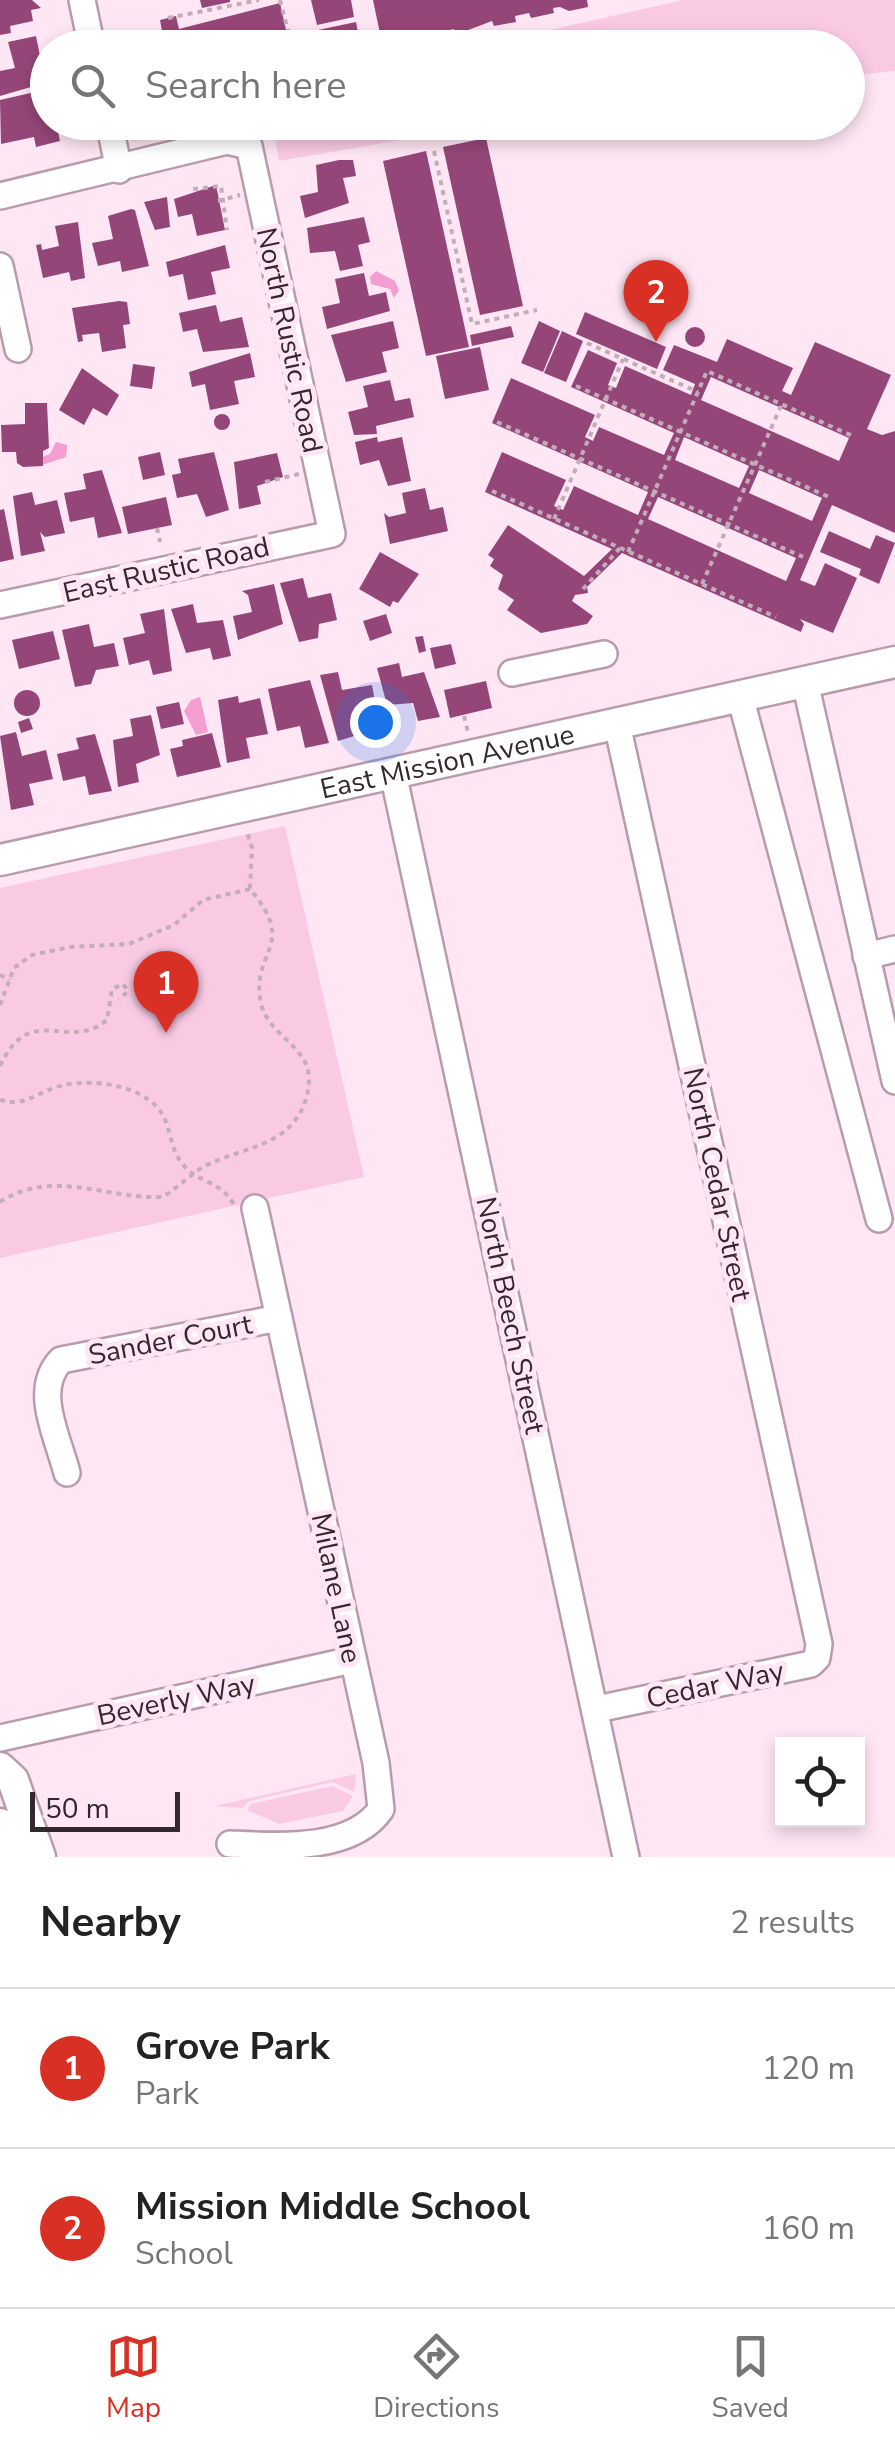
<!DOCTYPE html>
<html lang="en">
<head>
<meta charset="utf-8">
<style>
	:root { --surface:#fff; --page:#f6f6f6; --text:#222; --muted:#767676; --line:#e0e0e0; --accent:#d93025 }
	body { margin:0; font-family:"Nunito Sans",sans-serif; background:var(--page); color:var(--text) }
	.controls { position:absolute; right:30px; bottom:30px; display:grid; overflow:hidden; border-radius:0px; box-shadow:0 5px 15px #0003 }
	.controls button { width:90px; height:90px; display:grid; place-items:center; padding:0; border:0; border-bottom:2px solid var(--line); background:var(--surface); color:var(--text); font:50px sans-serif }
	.scale { position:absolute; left:30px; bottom:25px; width:150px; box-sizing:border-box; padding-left:10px; border:5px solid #34282f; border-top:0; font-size:28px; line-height:35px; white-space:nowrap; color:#34282f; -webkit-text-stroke:8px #ffe6f4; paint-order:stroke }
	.you { position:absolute; left:375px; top:722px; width:35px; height:35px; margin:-25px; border:8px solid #fff; border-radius:50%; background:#1a73e8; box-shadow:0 0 0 15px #1a73e833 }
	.badge { display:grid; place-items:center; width:65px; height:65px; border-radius:50%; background:var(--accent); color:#fff; font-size:32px; font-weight:700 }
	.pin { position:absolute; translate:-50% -82px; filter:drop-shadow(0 2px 5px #0008) }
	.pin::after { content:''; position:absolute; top:52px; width:35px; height:30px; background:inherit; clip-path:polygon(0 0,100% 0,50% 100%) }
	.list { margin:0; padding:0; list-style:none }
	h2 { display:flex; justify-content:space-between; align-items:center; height:130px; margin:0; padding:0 40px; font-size:42px }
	h2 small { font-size:32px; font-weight:400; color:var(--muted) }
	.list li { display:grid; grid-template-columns:65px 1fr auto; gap:30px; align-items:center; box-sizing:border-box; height:160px; padding:0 40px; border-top:2px solid var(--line) }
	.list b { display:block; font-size:38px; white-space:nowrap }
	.list p { margin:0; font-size:32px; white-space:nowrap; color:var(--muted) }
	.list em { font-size:32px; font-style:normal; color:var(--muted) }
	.icon { flex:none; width:55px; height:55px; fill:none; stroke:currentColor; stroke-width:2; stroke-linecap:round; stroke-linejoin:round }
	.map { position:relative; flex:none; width:895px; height:1857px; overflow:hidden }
	.search { position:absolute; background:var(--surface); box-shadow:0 5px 15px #0003; left:30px; right:30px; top:30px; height:110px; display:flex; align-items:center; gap:25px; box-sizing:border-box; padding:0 35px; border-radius:55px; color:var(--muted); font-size:38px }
	.sheet { height:450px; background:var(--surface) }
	nav { display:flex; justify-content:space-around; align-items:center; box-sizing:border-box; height:140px; border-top:2px solid var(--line); background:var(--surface); font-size:28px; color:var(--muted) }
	nav a { display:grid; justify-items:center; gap:5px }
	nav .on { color:var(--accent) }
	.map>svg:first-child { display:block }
	.green { fill:#facae5 }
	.water { fill:#f49dd0 }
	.building { fill:#954678; fill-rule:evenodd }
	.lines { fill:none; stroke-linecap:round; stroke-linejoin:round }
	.minor-casing { stroke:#b99cac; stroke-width:30 }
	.major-casing { stroke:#b99cac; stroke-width:35 }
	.path { stroke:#c2adb9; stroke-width:4; stroke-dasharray:5 5; stroke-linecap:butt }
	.minor { stroke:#fff; stroke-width:25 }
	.major { stroke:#fff; stroke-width:30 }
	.labels { text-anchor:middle; stroke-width:10; stroke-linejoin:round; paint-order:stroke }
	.street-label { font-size:28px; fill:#34282f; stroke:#ffe6f4 }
</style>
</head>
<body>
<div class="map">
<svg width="895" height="1857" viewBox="0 0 895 1857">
	<rect width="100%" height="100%" fill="#ffe6f4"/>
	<g class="green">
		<polygon points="683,0 895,0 895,71 848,76 848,48 475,47"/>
		<polygon points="313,122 500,122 500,123 279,161 275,139"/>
		<polygon points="165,123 185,123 134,142 127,135"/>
		<polygon points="285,826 364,1177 0,1258 0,888"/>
		<polygon points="356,1774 354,1792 333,1782 249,1801 243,1808 215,1806"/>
		<polygon points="332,1786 353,1796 343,1811 279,1824 247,1810 251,1804"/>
	</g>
	<g class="water">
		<polygon points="376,271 395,281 399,290 394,298 390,289 371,284 370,277"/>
		<polygon points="56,442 67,445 66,457 42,465 42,457 50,454"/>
		<polygon points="200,697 208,732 196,735 184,711 191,700"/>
	</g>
	<g class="building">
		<polygon points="0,0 32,0 41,8 31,10 33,21 10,26 11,33 0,35"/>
		<polygon points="200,0 230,0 230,2 202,8"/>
		<polygon points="311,0 351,0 354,17 317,25"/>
		<polygon points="373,0 587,0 588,7 569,11 560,7 553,8 554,13 531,18 529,13 515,16 516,22 494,26 492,21 455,35 454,29 440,32 441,38 418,43 417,38 410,39 405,48 383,48"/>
		<polygon points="280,3 290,48 108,48 106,41 162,31 160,20 176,16 179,29"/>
		<polygon points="356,22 361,48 322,48 318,30"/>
		<polygon points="36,36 41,61 48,59 48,82 0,96 0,71 15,68 8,42"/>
		<polygon points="48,89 48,122 56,122 60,141 36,147 34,137 1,144 0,100"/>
		<polygon points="486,138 523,306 480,315 443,147"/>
		<polygon points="426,151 469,347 426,356 383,161"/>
		<polygon points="339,160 353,160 356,176 343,178 349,203 305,218 300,196 318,192 316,165"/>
		<polygon points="216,185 225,230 197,236 192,214 178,217 174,199"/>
		<polygon points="167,197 170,227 155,230 144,202"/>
		<polygon points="131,209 135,210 149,266 122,272 120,261 98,266 92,243 113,239 108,216"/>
		<polygon points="364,217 370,242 358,245 363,266 340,271 335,251 310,253 307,228"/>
		<polygon points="78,222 85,278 71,281 69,272 43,278 36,245 41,244 42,250 59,246 55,226"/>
		<polygon points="225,245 230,268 211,272 216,294 188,300 183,274 169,277 166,262"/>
		<polygon points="364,273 369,296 386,292 390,311 327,329 322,307 340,303 335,279"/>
		<polygon points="119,301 127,302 130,324 123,325 126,348 102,352 99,333 82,335 83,341 78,342 72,308"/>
		<polygon points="216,305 220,322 242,317 249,347 203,352 197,329 183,332 179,313"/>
		<polygon points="585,312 666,347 657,369 576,334"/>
		<polygon points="393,321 399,348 382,352 387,372 346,382 331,335"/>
		<polygon points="539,321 560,331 543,372 521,363"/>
		<polygon points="511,326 514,337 472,346 470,335"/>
		<circle cx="695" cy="337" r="10"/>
		<polygon points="562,331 583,341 566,382 544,373"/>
		<path d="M727 339 793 368 782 391 791 395 815 342 891 375 867 429 882 435 895 431V533L832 505 800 580 815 586 825 563 857 578 833 633 800 619 804 624 801 632 622 553 587 587 588 593 575 595 572 601 593 616 587 624 541 633 507 610 514 600 498 589 503 575 490 566 494 559 488 555 508 525 584 576 612 549 485 492 502 452 566 480 554 506 563 510 574 486 638 515 648 492 492 423 511 378 595 415 585 437 593 441 599 427 664 455 674 433 571 387 588 350 617 363 608 385 616 388 625 366 691 395 695 384 663 370 674 345 717 362ZM711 377 849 438 839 461 701 400ZM684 437 749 466 739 488 675 460ZM759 470 822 498 812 521 749 493ZM658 497 796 558 786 581 648 519Z"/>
		<polygon points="480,347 489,390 445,399 436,356"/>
		<polygon points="250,353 255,377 234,381 239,404 210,410 205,384 192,387 189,372"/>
		<polygon points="133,364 155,367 152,389 130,386"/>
		<polygon points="82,368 119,395 107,416 93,408 84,425 59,410"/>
		<polygon points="390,380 395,401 410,398 414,417 376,426 377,434 354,435 348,412 368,407 363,386"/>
		<polygon points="25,403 47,403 49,448 43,451 43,466 23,467 17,463 16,452 2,452 1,425 25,424"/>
		<circle cx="222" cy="422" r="8"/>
		<polygon points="377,437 378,442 402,437 411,481 388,486 379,460 360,465 355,442"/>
		<polygon points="160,452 165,475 143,480 138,457"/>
		<polygon points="214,452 229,510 206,517 197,494 177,498 172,475 181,473 178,459"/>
		<polygon points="277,453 283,477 257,486 261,504 239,509 234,462"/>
		<polygon points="102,470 122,533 98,538 94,517 70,522 64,493 86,489 83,474"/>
		<polygon points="425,488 430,510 443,507 448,531 390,544 384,513 389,517 406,513 402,493"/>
		<polygon points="32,492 35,505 57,500 65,533 45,537 40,532 45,551 21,556 13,496"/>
		<polygon points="166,497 172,525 128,534 122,507"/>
		<polygon points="4,509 14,559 0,562 0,510"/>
		<polygon points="829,531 870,549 876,535 895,543 879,584 859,575 861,569 820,552"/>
		<polygon points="380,552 419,574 398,603 393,601 390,607 359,589"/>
		<polygon points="303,578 308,598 331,593 337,620 319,624 318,638 299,642 280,583"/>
		<polygon points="274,584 283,624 238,640 233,616 252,612 248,595 242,591"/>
		<polygon points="193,604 197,623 223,620 231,656 213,660 210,648 186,653 171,609"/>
		<polygon points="164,609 172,671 153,675 149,660 129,665 123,638 145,633 140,614"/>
		<polygon points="386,614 392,633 370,641 363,621"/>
		<polygon points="89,624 94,647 114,643 119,666 96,670 91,684 75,687 62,630"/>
		<polygon points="53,631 60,659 19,669 12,640"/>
		<polygon points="423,636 426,651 419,653 415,637"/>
		<polygon points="451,644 456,664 435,669 430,648"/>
		<polygon points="399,663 402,677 424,672 440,717 418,721 413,703 387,705 377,668"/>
		<polygon points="338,672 342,690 372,685 376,707 356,712 361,734 338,741 320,675"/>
		<polygon points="310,680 329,743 305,748 300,726 277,731 268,689"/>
		<polygon points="486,681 492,708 450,718 444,690"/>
		<circle cx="27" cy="703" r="13"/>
		<polygon points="238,696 239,703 260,698 268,734 246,738 250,758 227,763 218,700"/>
		<polygon points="179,702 184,724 161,729 156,707"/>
		<polygon points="151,715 160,755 136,764 139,782 118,787 113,740 133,736 130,719"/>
		<polygon points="29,718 33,729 21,733 18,722"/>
		<polygon points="16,732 22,756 46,750 53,779 29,784 34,805 11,810 0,736"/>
		<polygon points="212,733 221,767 177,777 170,749 183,746 182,740"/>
		<polygon points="95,734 112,791 89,795 85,776 63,781 57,754 79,749 76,738"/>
	</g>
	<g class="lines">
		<defs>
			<g id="minor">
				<polyline points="82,0 92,48"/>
				<polyline points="109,122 119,170"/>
				<polyline points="0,196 227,141 249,146 332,534 0,605"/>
				<polyline points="0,266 18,349"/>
				<polyline points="512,673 604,654"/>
				<polyline points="805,682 895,1081"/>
				<polyline points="740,696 879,1219"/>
				<polyline points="393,773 626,1857"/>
				<polyline points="866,956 895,949"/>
				<path d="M67 1473C58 1437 32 1390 61 1360L279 1318"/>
				<polyline points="597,1709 811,1664 817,1658 819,1644 617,724"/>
				<polyline points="0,1738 352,1660"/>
				<path d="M230 1844C277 1846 352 1852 381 1809L376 1763 255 1208"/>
			</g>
			<g id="major">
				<path id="s1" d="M0 860 895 662"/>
				<polyline points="0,1768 13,1780 40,1857"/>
				<polyline points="0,1824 11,1857"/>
			</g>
		</defs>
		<use href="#minor" class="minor-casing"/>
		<use href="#major" class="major-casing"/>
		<g class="path">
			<polyline points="280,0 289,35"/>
			<polyline points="168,18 259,0"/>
			<polyline points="267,137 297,122"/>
			<polyline points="434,151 472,324 537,310"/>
			<polyline points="193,189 221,186 227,230"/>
			<polyline points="218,201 240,195"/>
			<polyline points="587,343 698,392"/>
			<polyline points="576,386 829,497"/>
			<polyline points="497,422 803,557"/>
			<polyline points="265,482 299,474"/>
			<polyline points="492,491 776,617"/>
			<polyline points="554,519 623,359"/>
			<polyline points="157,528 160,542"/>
			<polyline points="628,552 707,371 855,437"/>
			<polyline points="702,584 781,406"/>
			<polyline points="583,589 620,548"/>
			<polyline points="464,716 468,732"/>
			<polyline points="0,975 10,980"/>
			<polyline points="0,1005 14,968 32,955 70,947 129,944 174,925 203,900 250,889"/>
			<path d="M0 1066C31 1000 68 1053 107 1020L112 989 123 984 128 991 119 1000"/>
			<path d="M0 1100C22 1106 31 1097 51 1089 81 1077 132 1082 156 1106 172 1122 168 1145 181 1162 196 1183 221 1180 234 1205"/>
			<path d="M0 1202C52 1168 105 1199 162 1197 178 1188 189 1175 205 1166 242 1147 289 1147 305 1102 309 1090 311 1076 306 1064 295 1041 266 1029 261 1003 250 950 299 947 250 889L252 848 247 832"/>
		</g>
		<use href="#minor" class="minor"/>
		<use href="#major" class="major"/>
	</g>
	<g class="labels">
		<g class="street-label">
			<text transform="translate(290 340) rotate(78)" y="10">North Rustic Road</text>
			<text transform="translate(166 569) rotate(-13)" y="10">East Rustic Road</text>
			<text dy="10" stroke="none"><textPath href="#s1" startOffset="458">East Mission Avenue</textPath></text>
			<text transform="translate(718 1184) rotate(78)" y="10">North Cedar Street</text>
			<text transform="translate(511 1315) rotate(78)" y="10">North Beech Street</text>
			<text transform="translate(170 1339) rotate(-11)" y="10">Sander Court</text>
			<text transform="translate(337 1588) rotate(78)" y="10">Milane Lane</text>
			<text transform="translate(715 1684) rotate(-12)" y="10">Cedar Way</text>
			<text transform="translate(176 1699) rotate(-12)" y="10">Beverly Way</text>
		</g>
	</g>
</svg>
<div class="controls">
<button><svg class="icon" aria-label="locate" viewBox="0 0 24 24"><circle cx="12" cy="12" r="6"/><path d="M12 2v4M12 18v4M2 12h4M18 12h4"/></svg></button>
</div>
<div class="scale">50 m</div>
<div class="you"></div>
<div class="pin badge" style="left:166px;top:1033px">1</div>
<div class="pin badge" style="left:656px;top:342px">2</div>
<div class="search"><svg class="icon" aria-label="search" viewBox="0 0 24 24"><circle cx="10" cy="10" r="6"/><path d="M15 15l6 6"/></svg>Search here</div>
</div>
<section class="sheet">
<h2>Nearby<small>2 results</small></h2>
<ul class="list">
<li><span class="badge">1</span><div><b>Grove Park</b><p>Park</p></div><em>120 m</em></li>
<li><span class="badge">2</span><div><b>Mission Middle School</b><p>School</p></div><em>160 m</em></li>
</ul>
</section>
<nav>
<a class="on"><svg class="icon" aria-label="map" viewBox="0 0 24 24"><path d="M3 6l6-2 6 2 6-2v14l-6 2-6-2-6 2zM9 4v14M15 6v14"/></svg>Map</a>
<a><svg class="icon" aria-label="directions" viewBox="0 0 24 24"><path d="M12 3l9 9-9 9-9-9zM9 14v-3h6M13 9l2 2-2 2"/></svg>Directions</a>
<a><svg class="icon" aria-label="saved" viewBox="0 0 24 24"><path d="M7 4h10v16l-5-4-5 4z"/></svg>Saved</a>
</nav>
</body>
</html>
